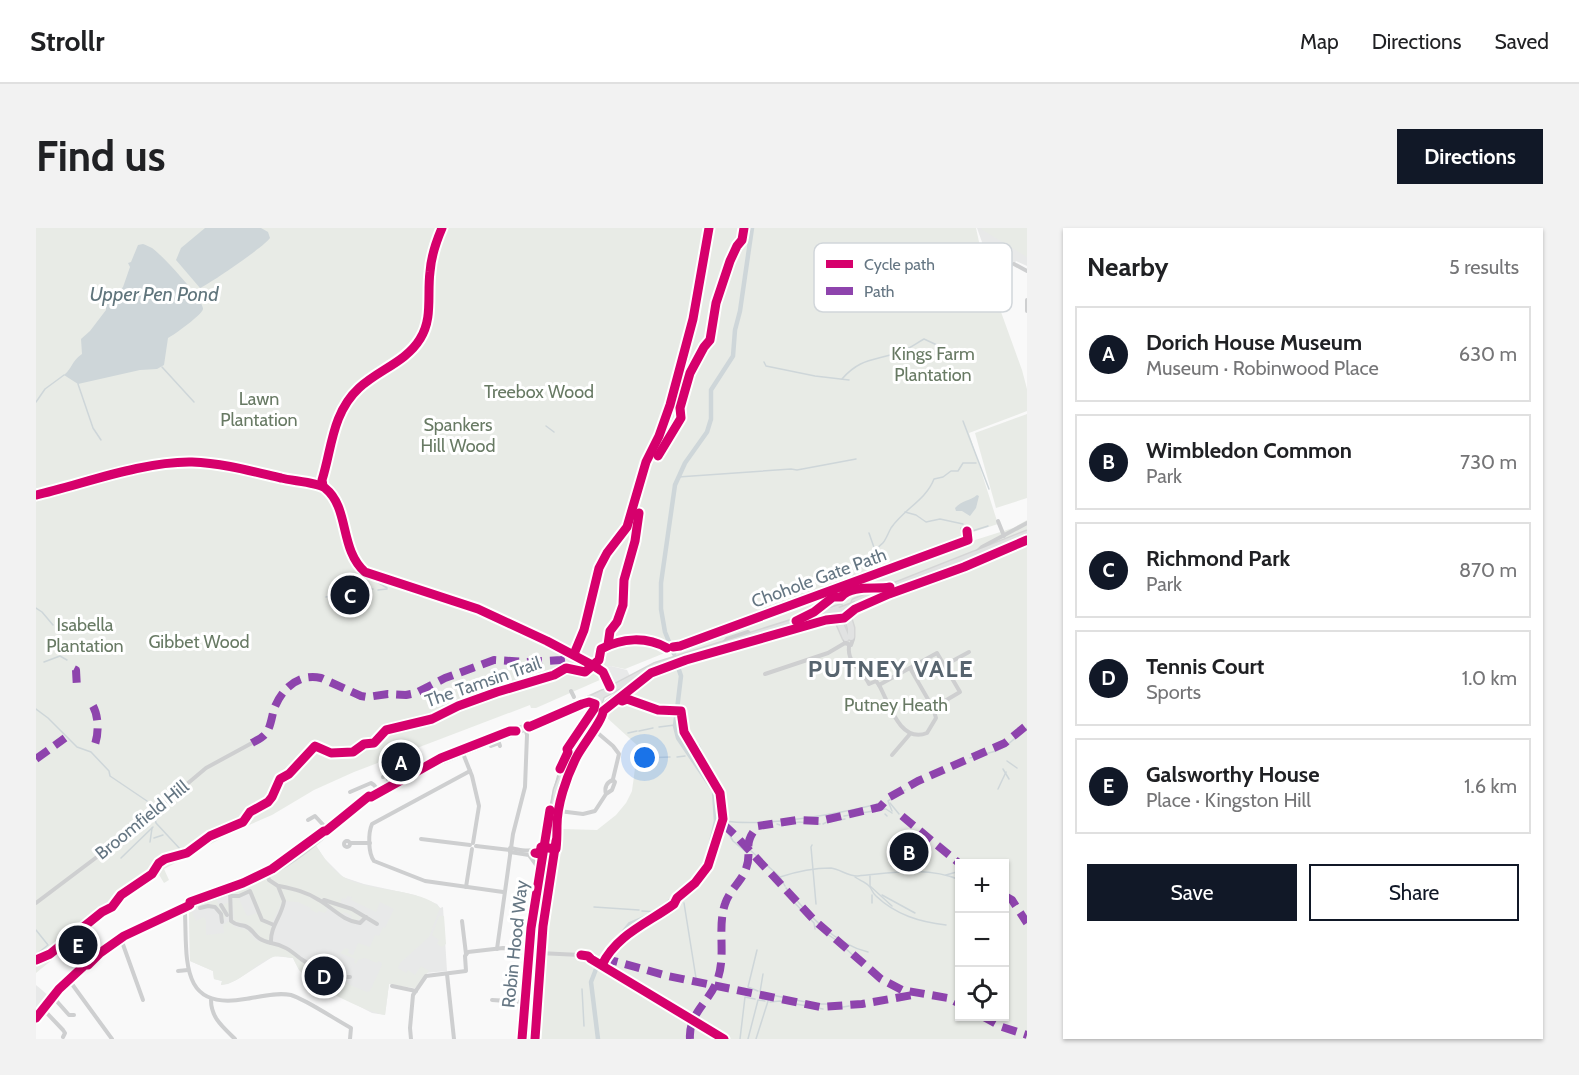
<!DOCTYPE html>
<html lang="en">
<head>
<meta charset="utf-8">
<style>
	:root { --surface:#fff; --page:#f2f2f2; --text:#202124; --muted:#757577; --line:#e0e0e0; --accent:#111827 }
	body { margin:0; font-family:Cabin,sans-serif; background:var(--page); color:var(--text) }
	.controls { position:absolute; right:18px; bottom:18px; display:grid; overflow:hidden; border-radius:0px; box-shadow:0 2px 4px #0004 }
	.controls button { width:54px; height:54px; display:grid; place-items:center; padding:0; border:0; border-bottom:2px solid var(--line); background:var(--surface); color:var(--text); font:30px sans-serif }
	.you { position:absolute; left:609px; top:530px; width:21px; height:21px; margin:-15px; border:4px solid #fff; border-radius:50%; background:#1a73e8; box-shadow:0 0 0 9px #1a73e833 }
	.badge { display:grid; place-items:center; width:39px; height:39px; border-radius:50%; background:var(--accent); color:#fff; font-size:20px; font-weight:700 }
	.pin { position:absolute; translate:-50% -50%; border:3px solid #fff; box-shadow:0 2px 6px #0006 }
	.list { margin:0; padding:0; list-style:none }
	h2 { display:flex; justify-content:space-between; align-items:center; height:78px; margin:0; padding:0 24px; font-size:26px }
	h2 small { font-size:20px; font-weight:400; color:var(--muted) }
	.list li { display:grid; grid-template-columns:39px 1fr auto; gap:18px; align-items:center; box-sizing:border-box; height:96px; margin:0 12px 12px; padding:0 12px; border:2px solid var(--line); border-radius:0px }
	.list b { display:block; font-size:22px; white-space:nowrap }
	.list p { margin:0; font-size:20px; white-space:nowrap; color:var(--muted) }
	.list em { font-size:20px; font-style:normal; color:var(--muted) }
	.actions { display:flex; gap:12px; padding:18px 24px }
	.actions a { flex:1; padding:14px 0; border:2px solid var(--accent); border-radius:0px; text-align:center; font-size:21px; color:var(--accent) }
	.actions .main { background:var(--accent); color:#fff }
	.icon { flex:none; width:33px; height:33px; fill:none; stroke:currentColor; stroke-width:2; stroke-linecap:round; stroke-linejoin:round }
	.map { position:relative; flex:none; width:991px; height:811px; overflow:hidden; border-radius:0px }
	header { display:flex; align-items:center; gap:36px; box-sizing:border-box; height:84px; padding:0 30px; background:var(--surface); border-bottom:2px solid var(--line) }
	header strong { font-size:28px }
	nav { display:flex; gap:33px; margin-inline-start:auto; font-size:21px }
	.intro { display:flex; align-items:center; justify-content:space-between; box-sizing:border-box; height:144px; padding:0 36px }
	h1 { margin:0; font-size:42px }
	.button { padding:15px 27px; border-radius:0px; background:var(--accent); color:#fff; font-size:21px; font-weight:700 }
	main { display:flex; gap:36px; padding:0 36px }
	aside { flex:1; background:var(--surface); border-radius:0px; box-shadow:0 2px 4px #0004 }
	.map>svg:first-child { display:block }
	.built { fill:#e8e9e9 }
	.green { fill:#e8ebe6; fill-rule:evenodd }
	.water { fill:#ced6d9 }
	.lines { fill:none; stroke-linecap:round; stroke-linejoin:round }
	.stream { stroke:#ced6d9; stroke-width:1.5 }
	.river { stroke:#ced6d9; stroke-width:4.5 }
	.major-casing { stroke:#d5d6d7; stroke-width:8 }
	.highway-casing { stroke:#d5d6d6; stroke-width:9 }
	.minor { stroke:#cecfd0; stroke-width:4 }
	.major { stroke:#e1e2e2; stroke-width:5 }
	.highway { stroke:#e1e2e2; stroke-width:6 }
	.highway-bridge-casing { stroke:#d5d6d6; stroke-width:9; stroke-linecap:butt }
	.highway-bridge { stroke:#e1e2e2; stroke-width:6 }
	.quiet { stroke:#8e44ad; stroke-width:8; stroke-dasharray:15 8; stroke-linecap:butt }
	.cycleway-casing { stroke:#fff; stroke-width:13 }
	.cycleway { stroke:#d6006c; stroke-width:9 }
	.labels { text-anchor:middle; stroke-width:6; stroke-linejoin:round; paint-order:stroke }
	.park-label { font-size:18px; fill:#687a64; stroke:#fff }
	.street-label { font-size:18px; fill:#657683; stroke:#fff }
	.water-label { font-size:20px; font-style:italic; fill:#60757c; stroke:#fff }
	.district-label { font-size:24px; font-weight:bold; letter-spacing:1.5px; fill:#57646e; stroke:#fff }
	.key { fill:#fff; stroke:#d1d6da; stroke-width:1.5 }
	.key-label { font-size:16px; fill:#657683 }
</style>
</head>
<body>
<header>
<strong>Strollr</strong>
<nav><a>Map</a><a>Directions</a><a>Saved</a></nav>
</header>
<div class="intro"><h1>Find us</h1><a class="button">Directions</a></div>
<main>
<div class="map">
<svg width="991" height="811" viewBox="0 0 991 811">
	<rect width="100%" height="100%" fill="#f9f9f9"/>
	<g class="built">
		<polygon points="941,0 991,0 991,38 980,33 975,41 958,48"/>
		<polygon points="575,438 591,442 594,448 578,457 574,456 567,441"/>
		<polygon points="279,616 289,631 307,649 328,656 379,667 401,676 404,680 407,679 411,743 390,745 379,760 353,756 349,787 336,785 290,761 263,742 257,730 238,728 202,751 192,756 185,757 186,753 178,751 177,743 154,733 153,680 231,649"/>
		<polygon points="0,757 13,768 0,785"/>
	</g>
	<g class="green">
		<path d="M0 0H940L948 37 986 142 991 161V183L933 205 962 296 934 305 936 313 977 300 991 292V811H501L505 728 526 601 561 602 580 587 590 575 596 563 602 518 569 488 574 478 617 446 641 436 636 422 589 441 575 438 567 441 570 447 566 451 500 480H495L494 477 318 544 278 562 236 587 197 604 128 641 133 652 128 655 122 645 0 745ZM924 636H969V788H924Z"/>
		<polygon points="946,0 991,0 991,29 945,1"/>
		<polygon points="991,186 991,270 960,280 939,205"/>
		<path d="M279 616C286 627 294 640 306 648 329 664 387 660 404 680L393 709 364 735 362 740 370 745 372 742 379 747 385 738 393 743 379 760 353 756 349 787C328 783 278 759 264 743 261 739 259 734 257 730 251 730 243 727 237 729 218 735 206 755 185 757L186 753 178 751 177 743 154 733 153 680 180 670 183 678 194 674 193 686 187 692 182 681 163 679 155 682 160 693 168 689 170 693V707L188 705 187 697 193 693 199 699 210 701 221 713 247 719 284 741V744L307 752V754L331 764 334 763 346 737 345 734 342 733 341 735 329 730 322 732 320 736 318 735 319 731 304 725 309 720 313 721 312 725 317 727 322 715 334 719 339 707 343 708 347 699 349 700 358 681 344 674 340 684 315 672 316 669 311 668 310 671 306 670 304 676 298 675 243 657 232 649Z"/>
		<polygon points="231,649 240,658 247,672 236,695 226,689 214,662 203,667 196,667 196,664"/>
		<polygon points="245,660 267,665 290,678 291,683 288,685 283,683 281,685 275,682 275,680 262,674 249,673"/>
		<polygon points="196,669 202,669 211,688 222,685 235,698 234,711 231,713 224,711 212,697 198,693"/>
		<polygon points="287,673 310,679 327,689 320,693 315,691 316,688 308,684 306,687"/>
		<polygon points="403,688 408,688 410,716 406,719 401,716 403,712 396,707"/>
	</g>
	<g class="water">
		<path d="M169 0H225L232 4 234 10C229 18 172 57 164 60L140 32 145 20Z"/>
		<path d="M107 16C110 17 112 18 116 20 125 26 168 72 167 81 167 86 138 107 132 110L128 137 121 141 104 142 42 156 28 147C37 139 35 134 46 126L45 111 54 103 70 82V77L87 59 94 39 92 35 95 34 102 17Z"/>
		<path d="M941 267 943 268 940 280 934 288 926 283H920L919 280C926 272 934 273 941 267Z"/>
	</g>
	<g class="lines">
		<g class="stream">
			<polyline points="728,134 730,138 779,148 813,152"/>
			<polyline points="126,139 158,174"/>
			<path d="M806 151C824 130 838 133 864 124 873 121 879 116 888 111L901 117"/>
			<polyline points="42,156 57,200 65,212"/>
			<polyline points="0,174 9,161 28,147"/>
			<polyline points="927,193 953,261"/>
			<polyline points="510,198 518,204"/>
			<polyline points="642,249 755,241 761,242 820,231"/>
			<polyline points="869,284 880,287 890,294 904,291 927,296"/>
			<polyline points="925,300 927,306"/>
			<polyline points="933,304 952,298"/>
			<polyline points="833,305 842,331"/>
			<path d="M838 321C849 317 850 309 855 300 868 281 890 272 898 251L907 249 915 243H922L927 235H940"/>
			<polyline points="321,341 351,360"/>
			<polyline points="362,360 383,368 403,372 432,381 464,397 472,398 484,407"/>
			<polyline points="342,362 351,361"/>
			<polyline points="290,369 311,363 337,361"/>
			<polyline points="0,380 6,384 17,397"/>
			<polyline points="491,410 506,414"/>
			<polyline points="512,416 532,427"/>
			<polyline points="8,434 24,428 31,432"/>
			<polyline points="0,481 12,490 41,519 55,524 73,543 74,548 111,573"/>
			<polyline points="623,499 639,497"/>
			<polyline points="603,503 617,500"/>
			<polyline points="592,505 601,503"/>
			<polyline points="663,517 676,547 688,565 690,574"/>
			<polyline points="641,529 649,528"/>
			<polyline points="601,530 604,530"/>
			<polyline points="607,530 634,529"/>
			<polyline points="934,530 960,523 970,518 991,500"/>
			<polyline points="971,533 981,540"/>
			<polyline points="967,541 973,551"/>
			<polyline points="962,561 970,544"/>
			<polyline points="114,575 116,583"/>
			<polyline points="854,575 863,586"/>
			<polyline points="850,581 856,585"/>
			<polyline points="856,583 852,573 869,562"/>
			<polyline points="849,586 851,588"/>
			<polyline points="118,587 120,595 145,622"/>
			<polyline points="808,588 849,581"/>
			<path d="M689 593C731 599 801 586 842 576L843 578"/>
			<polyline points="793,594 809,591"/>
			<polyline points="741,596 744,597"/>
			<polyline points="787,596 791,594"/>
			<polyline points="747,597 763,594 784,596"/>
			<polyline points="690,601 697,613 710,624"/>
			<polyline points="118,610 127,607"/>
			<polyline points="114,614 116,600"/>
			<polyline points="776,617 775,619 780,676"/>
			<polyline points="714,622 744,649 749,658"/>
			<polyline points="85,630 117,599"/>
			<polyline points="910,647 924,643"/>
			<polyline points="834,648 834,658 856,678"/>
			<path d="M744 649C759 644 779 640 795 640 804 641 813 649 822 648 856 645 890 638 924 652"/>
			<path d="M819 649C823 652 829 654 832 657 836 660 836 665 840 668 860 687 884 694 910 697"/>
			<path d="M750 660C772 686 798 716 832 724"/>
			<polyline points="846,667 879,685"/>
			<polyline points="755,671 778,695 779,701"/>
			<polyline points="648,675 660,750 659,752"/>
			<polyline points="836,675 836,667"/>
			<polyline points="558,679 603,682"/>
			<polyline points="606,683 622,684"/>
			<polyline points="779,698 800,712 819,729"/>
			<polyline points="0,702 12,717 2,725"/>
			<polyline points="721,722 712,759 722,763"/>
			<polyline points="543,725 548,725"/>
			<polyline points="550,725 553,725"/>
			<polyline points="569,737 655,789"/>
			<polyline points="570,741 651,791"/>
			<polyline points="727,746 724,764 732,766"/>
			<polyline points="546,761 548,798"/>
			<polyline points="736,767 779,776 800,776"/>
			<polyline points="734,774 744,773 787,781"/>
			<polyline points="795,781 813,778"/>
			<polyline points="659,790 692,811"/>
			<polyline points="658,795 682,811"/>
			<polyline points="704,811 709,769 719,771"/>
			<polyline points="712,811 722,772 729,773"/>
			<polyline points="720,811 733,770"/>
		</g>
		<g class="river">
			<polyline points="638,426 629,404 625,381 625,355 639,257 649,235 671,204 675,191 675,162 697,128 699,102 704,83 716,0"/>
			<polyline points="562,811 555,754 562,736 594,696 622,684 662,648 669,637 674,619 680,593 678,563 642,510 639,498 645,448 643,442"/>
		</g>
		<defs>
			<path id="major" d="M0 790C37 741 84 704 142 681 173 669 205 660 234 644 276 623 307 584 347 561 392 535 441 519 488 500 515 489 541 477 567 465"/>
			<g id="highway">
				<polyline points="819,374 991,306"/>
				<polyline points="818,380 835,371"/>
				<polyline points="811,387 815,400 815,409"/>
				<path d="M772 388 797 369H805C815 358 832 362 845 361"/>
				<polyline points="790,388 801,389 810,410"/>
				<polyline points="559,491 572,476 612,445"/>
				<polyline points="491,811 500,696 521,562 536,523 561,480 565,467 620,438 804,380"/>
				<polyline points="496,811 501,725 518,600"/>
			</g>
		</defs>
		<use href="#major" class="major-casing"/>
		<use href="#highway" class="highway-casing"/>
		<g class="minor">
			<polyline points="978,36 991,43"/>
			<polyline points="991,72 991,83"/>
			<path d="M294 214 286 256C290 262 297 267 301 274 313 297 306 330 333 346L442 381 549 432"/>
			<polyline points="962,293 968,308"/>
			<polyline points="940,325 946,319 991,295"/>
			<polyline points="687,416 691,411 712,404 714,407"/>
			<path d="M813 418C811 436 826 441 833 456L840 453 843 457 901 425 924 464 897 480"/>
			<polyline points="538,426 548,402 563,340 571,325 591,299 610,234 623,208 634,177 657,91 673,0"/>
			<polyline points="909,437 933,424"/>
			<polyline points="729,446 792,425 809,415 815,417 817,411 811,409 809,411 809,415"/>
			<polyline points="569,448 575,461"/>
			<path d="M843 457C853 475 864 516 891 505L900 490 897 480 874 440"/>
			<polyline points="535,463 538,469"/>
			<polyline points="834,484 852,474"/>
			<polyline points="557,501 577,518 583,526 577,551"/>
			<polyline points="454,513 455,518 463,515 464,518"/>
			<polyline points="426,523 436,548 443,578 437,615"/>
			<polyline points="856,527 874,506"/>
			<path d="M434 543 336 596C332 605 332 625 338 633L389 653 467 664"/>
			<polyline points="350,547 355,557"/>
			<polyline points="347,549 355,545"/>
			<polyline points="314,564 335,555 338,557 343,563"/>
			<path d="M523 583 547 586 559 583 570 566 576 562 579 554 577 552C571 554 568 559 570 566"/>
			<polyline points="272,592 279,588 292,602"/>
			<path d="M518 599 521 597C526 570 531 544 545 520 551 510 566 496 565 484"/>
			<polyline points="385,611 434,617"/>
			<circle cx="311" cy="616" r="3"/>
			<polyline points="314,615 334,615"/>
			<polyline points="440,618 474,622"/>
			<path d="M474 620C486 622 497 626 505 616H508"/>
			<polyline points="474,624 493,627 504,642"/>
			<path d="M243 658C258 661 271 664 283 672 297 680 307 693 324 695L330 689"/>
			<polyline points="430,659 436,621"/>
			<path d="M194 662 195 693C201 698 203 696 209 698 220 702 216 711 235 715 234 698 246 688 248 673L242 658 233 652 231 646"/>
			<polyline points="195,668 203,668 214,663 226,692 238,697"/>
			<polyline points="288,672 316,681 341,696"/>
			<polyline points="0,675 94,604 170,540 216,515"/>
			<polyline points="185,677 191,687"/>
			<path d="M147 679 149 686C151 732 144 783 209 771 223 769 240 764 255 767 269 771 300 792 315 800L314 811"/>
			<polyline points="164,680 172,678 179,679 185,686 186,694"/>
			<polyline points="426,693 430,726"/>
			<polyline points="85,711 107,772"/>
			<path d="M235 715C248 717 255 723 265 731 275 738 302 750 314 749"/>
			<polyline points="461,721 477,606 489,559 491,507 489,499"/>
			<polyline points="502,725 545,727"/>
			<polyline points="142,743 152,742"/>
			<polyline points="293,745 298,734"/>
			<polyline points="411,746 418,811"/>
			<polyline points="33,752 76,811"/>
			<polyline points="356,758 380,763"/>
			<polyline points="17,769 33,787 38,787"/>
			<path d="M175 772C175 790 187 799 199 811"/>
			<polyline points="456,772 488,774"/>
			<polyline points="7,781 27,802 29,805 27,809"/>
			<polyline points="375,811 374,800 377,767 390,748 430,743 429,728 432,724 467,720 493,722"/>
			<path d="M486 811C490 746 497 682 508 618 514 586 518 555 532 524L536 523"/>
		</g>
		<use href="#major" class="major"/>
		<use href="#highway" class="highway"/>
		<defs>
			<polyline id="highway-bridge" points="804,383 820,377"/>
		</defs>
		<use href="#highway-bridge" class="highway-bridge-casing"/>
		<use href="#highway-bridge" class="highway-bridge"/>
		<g class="quiet">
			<polyline points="38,441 40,442 41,461"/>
			<path d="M57 478C63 489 63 507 58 519"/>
			<path d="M216 515C221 512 227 510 231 504 235 497 236 488 238 481 246 460 263 445 285 450L325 468 331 469 352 466 370 467 380 465 409 450 458 432 491 434 525 432 532 431 538 426"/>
			<polyline points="0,531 29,510"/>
			<polyline points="866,588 924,636"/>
			<polyline points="687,596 700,608 777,691 845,751 866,762 912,770 924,776"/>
			<polyline points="969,668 976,672 991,695"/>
			<polyline points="567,736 578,733 632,748 784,779 826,776 882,766"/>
			<polyline points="946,788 966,799 991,807"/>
			<path d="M654 811C652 785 675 773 682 750 690 726 681 700 689 676 693 663 705 654 710 641 717 622 705 617 722 598L761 592 784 593 844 579 852 570 882 553 969 515 991 497"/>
		</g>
		<defs>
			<g id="cycleway">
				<polyline points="622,228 645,190 644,180 654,145 668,119 674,112 680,75 694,33 701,18 706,12 708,0"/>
				<path d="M287 258 286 252C296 220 296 185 323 160 342 142 370 134 384 111 397 91 391 67 394 44 395 29 400 14 406 0"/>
				<path d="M0 267C47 256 108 233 156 234 186 235 215 243 245 250 256 253 281 254 289 260 314 280 303 321 329 344L442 381 511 413 558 438 567 444 574 459"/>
				<path d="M760 393 778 384 797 369H805C816 356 840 362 854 359"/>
				<polyline points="572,417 574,403 581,394 587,377 588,352 599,313 603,285"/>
				<polyline points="637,419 644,418 932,312 931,303"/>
				<polyline points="538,426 548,402 563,340 571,325 591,299 610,234 623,208 634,177 657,91 673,0"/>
				<polyline points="492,498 493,499 546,476 553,474 559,476 558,481 531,521 532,524 524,541"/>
				<path d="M499 625 504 626 505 619 520 621C521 613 521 606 521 598 521 577 530 550 540 530 545 519 568 491 567 483L615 445 650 432 790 392 808 390 819 381 853 366 928 339 991 312"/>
				<polyline points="545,727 552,728 555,731 688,811"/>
				<path d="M0 732 14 726 66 684 76 679 85 667 116 646 123 635 129 631 151 625 174 608 207 594 214 584 232 574 236 569 244 551 253 546 279 518 295 525 317 524 328 516 338 515 350 502 396 491 422 478 461 464 518 447 530 440 549 444 563 432 565 421C586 410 610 408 631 420"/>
				<path d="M566 737C580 707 612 695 638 676L641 670 659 655 672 638 687 591 684 565 648 504 645 483 622 482 591 471 586 473 583 471"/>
				<polyline points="0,790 23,761 50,736 52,737 64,725 88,708 154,677 154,674 207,655 236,641 288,603 290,603 333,568 335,569 405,530 474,503 480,503"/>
				<polyline points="486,811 495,700 514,582"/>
				<polyline points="499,811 507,698 520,613"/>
			</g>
		</defs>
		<use href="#cycleway" class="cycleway-casing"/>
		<use href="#cycleway" class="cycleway"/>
	</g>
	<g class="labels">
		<g class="park-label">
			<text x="897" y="132">Kings Farm<tspan x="897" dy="21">Plantation</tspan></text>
			<text x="503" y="170">Treebox Wood</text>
			<text x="223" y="177">Lawn<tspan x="223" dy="21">Plantation</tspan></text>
			<text x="422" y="203">Spankers<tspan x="422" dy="21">Hill Wood</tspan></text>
			<text x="49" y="403">Isabella<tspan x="49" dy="21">Plantation</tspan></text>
			<text x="163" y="420">Gibbet Wood</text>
			<text x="860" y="483">Putney Heath</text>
		</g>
		<g class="street-label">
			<text transform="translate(783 350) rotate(-20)" y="6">Chohole Gate Path</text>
			<text transform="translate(447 454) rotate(-19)" y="6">The Tamsin Trail</text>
			<text transform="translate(106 592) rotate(-39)" y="6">Broomfield Hill</text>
			<text transform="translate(479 716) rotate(-84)" y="6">Robin Hood Way</text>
		</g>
		<g class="water-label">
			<text x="118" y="73">Upper Pen Pond</text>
		</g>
		<g class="district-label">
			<text x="855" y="449">PUTNEY VALE</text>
		</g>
	</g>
	<rect x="778" y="15" width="198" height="69" rx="9" class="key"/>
	<rect x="790" y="32" width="27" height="8" fill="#d6006c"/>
	<rect x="790" y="59" width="27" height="8" fill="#8e44ad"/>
	<g class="key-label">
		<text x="828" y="42">Cycle path</text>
		<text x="828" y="69">Path</text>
	</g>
</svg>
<div class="controls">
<button>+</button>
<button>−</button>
<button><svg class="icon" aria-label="locate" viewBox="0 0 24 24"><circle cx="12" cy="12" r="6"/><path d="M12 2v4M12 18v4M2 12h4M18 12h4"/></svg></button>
</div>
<div class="you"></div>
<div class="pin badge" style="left:365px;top:534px">A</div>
<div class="pin badge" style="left:873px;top:624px">B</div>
<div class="pin badge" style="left:314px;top:367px">C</div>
<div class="pin badge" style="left:288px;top:748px">D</div>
<div class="pin badge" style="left:42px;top:717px">E</div>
</div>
<aside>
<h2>Nearby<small>5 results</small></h2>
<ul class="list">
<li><span class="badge">A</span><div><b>Dorich House Museum</b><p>Museum · Robinwood Place</p></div><em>630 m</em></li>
<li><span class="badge">B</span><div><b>Wimbledon Common</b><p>Park</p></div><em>730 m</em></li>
<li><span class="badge">C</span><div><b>Richmond Park</b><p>Park</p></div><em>870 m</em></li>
<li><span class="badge">D</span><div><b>Tennis Court</b><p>Sports</p></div><em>1.0 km</em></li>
<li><span class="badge">E</span><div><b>Galsworthy House</b><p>Place · Kingston Hill</p></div><em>1.6 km</em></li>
</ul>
<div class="actions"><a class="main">Save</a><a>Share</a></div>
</aside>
</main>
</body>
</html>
